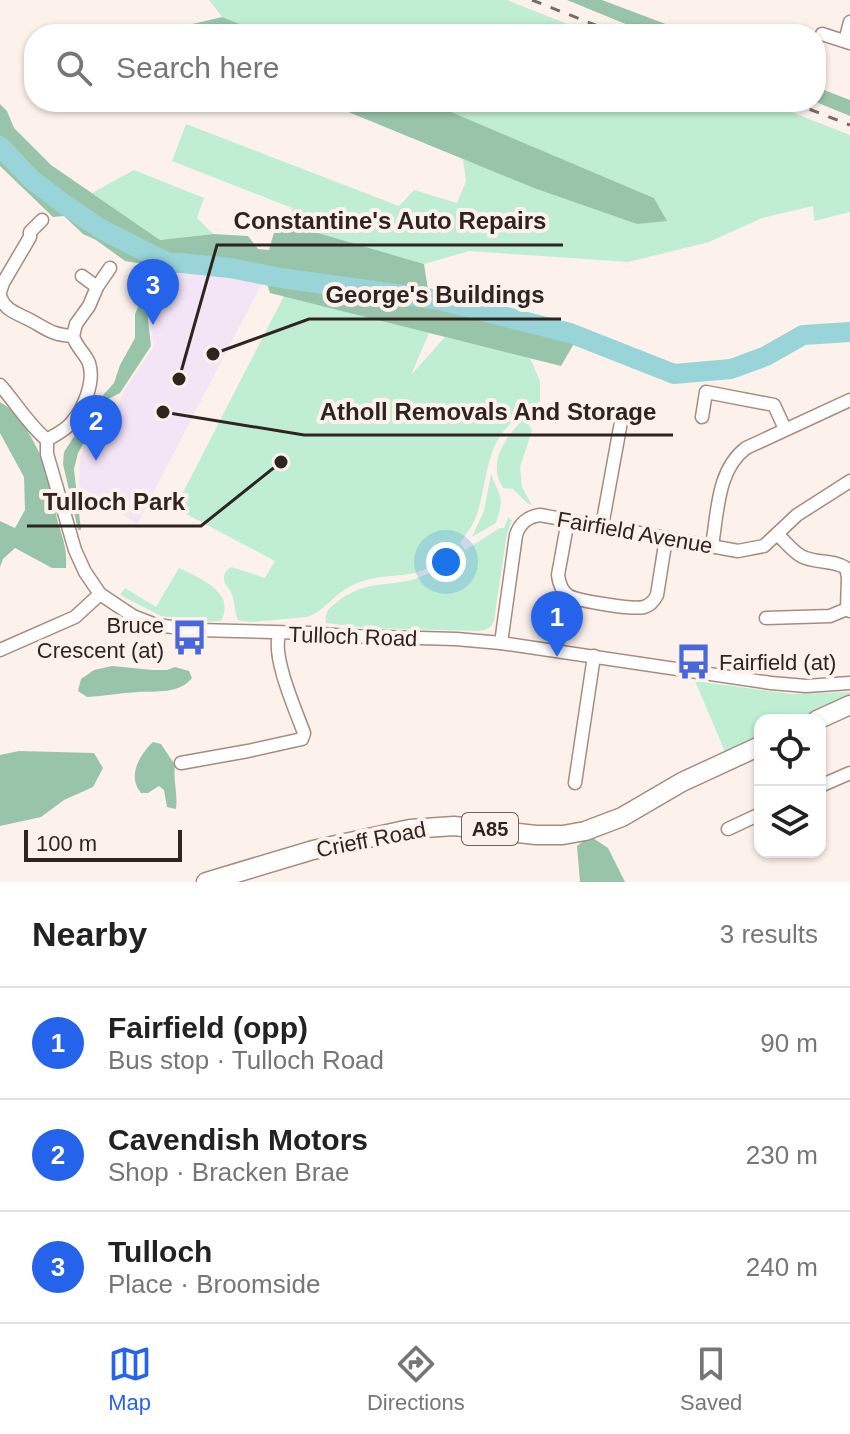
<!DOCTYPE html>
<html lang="en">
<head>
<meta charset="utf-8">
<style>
	:root { --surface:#fff; --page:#f2f2f2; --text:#222; --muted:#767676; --line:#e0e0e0; --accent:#2563eb }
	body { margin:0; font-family:Arial,sans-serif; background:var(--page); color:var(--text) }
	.controls { position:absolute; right:24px; bottom:24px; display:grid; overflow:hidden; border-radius:16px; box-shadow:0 2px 6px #0004 }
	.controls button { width:72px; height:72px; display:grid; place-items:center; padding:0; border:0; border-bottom:2px solid var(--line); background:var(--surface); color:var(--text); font:40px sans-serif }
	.scale { position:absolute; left:24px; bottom:20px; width:158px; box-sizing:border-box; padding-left:8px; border:4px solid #2f2420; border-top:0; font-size:22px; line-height:28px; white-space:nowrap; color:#2f2420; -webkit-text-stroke:6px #fdf1eb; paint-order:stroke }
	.you { position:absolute; left:446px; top:562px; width:28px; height:28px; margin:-20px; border:6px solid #fff; border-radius:50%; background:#1a73e8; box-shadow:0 0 0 12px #1a73e833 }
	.badge { display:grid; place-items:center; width:52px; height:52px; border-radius:50%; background:var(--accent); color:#fff; font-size:26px; font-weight:700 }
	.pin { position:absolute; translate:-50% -66px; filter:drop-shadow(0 2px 4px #0008) }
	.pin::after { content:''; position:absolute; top:42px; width:28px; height:24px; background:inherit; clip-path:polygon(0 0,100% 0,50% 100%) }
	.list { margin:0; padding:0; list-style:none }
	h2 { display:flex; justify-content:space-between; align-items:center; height:104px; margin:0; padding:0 32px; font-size:34px }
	h2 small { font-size:26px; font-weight:400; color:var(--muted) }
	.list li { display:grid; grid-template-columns:52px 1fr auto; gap:24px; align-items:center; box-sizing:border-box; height:112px; padding:0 32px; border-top:2px solid var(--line) }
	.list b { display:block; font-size:30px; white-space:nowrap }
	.list p { margin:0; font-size:26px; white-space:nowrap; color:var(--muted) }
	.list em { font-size:26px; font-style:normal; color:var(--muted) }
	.icon { flex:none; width:44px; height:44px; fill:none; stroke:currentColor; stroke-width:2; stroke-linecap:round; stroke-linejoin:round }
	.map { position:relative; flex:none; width:850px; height:882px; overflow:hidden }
	.search { position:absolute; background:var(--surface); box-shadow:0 2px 6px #0004; left:24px; right:24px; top:24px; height:88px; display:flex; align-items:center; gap:20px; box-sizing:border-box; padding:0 28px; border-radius:32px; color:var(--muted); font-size:30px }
	.sheet { height:440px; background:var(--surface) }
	nav { display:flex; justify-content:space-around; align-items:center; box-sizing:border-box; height:112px; border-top:2px solid var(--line); background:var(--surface); font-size:22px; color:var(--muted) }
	nav a { display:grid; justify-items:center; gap:4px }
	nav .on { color:var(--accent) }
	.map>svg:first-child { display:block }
	.industrial { fill:#f3e4f6 }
	.green { fill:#c0eed2 }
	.forest { fill:#98c5aa }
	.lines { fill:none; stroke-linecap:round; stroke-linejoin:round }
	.river { stroke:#98d4d8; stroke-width:20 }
	.street-casing { stroke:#a68b7f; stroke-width:15 }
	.primary-casing { stroke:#a68b7f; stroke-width:21 }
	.street { stroke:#fff; stroke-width:12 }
	.primary { stroke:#fff; stroke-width:18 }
	.rail { stroke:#776c67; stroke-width:3; stroke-dasharray:10 10; stroke-linecap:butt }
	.labels { text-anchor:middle; stroke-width:8; stroke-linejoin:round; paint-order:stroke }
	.shield { fill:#fdf1eb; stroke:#6d625d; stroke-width:2 }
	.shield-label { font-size:20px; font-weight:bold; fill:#2f2420 }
	.street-label { font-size:22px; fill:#2f2420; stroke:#fdf1eb }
	.poi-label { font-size:22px; fill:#2f2420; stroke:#fdf1eb; text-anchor:end }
	.leader { fill:none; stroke:#2f2420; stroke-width:3 }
	.callout-dot { fill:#2f2420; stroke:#fdf1eb; stroke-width:3 }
	.callout-label { font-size:24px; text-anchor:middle; font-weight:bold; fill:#2f2420; stroke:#fdf1eb; stroke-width:8; stroke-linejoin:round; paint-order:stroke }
</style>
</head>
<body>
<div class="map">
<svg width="850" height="882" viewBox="0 0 850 882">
	<rect width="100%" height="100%" fill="#fdf1eb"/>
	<polygon class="industrial" points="179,268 263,281 137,524 79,486 80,456 117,408 124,391 154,346 148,313"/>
	<g class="green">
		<polygon points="209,0 507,0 593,34 263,34 222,17"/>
		<polygon points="425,102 766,102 850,135 850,212 814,221 813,206 762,218 709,242 628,262 469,251 424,264 291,225 292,208 172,161 186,124 399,206 414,190 457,203 466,181 463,159 637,224 666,220 654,198"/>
		<polygon points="134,170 204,198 197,218 213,234 160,240 92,193"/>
		<path d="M284 296 429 333 411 375 445 337 530 358 540 381V401C527 411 512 420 502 433 486 456 486 485 478 511 475 523 467 533 460 543L465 550 500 528H504L508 517 512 521 507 533 494 620C491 629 486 630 478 631L368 628 326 623C324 612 329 608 337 602 364 581 381 587 411 580 423 577 435 570 446 563L443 559C434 564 425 571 415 573 394 577 373 575 353 585 335 593 325 611 307 617L250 622 238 620C234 611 235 600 231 592 227 584 225 587 224 579 224 571 226 572 231 567L265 578 275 561 175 508Z"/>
		<path d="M525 417 532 431 520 467 522 487 532 505 527 503 513 489 503 488C486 461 507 436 525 417Z"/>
		<path d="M491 474C500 498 505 495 496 523L472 537 484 511Z"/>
		<path d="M179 568C199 578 237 592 221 621L204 622 161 616 120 595 125 588 156 607Z"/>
		<polygon points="695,681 792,694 850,692 850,701 806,720 760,720 760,740 726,754"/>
	</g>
	<g class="forest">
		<polygon points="567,0 602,0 692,34 650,34"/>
		<polygon points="222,17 264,34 181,34 180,27"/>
		<polygon points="816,87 850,100 850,116 816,102"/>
		<polygon points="324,102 427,102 654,198 667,221 637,224 534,188"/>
		<polygon points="0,104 7,111 14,128 51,165 160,240 213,234 248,236 258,249 269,250 275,229 291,225 424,264 430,302 583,328 561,366 270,293 266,281 175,268 147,311 151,346 120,393 108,399 78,453 74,469 81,530 78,530 63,464 64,452 96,403 114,383 120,365 135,338 135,314 157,266 125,261 96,240 83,234 64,216 53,217 0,166"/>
		<path d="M0 402C22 413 44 458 50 481 54 493 54 507 57 519 63 540 67 546 66 568H52L15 548 3 559 0 567V521L15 528 25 510 24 477 0 433Z"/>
		<path d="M112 666 153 670H167L175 667 189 671 192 678C179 694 157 691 138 692 121 693 104 696 87 697L78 691 81 679 94 670Z"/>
		<path d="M153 742 161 744 175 765C173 781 178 794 176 809L167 807 164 790 159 786 148 793H141C127 777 139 755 153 742Z"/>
		<polygon points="19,751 94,753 103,768 93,787 64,800 41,817 0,826 0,755"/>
		<polygon points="590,836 608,848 625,882 580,882 577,846"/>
	</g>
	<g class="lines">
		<polyline class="river" points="0,146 31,179 64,204 101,229 168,263 182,263 230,268 281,278 439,300 570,333 674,374 731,369 766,356 803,335 850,332"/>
		<defs>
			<g id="street">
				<polyline points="822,34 850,43"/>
				<polyline points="845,41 850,22"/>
				<polyline points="82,276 97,287"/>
				<polyline points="0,292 3,283 30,237 30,232 42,220"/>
				<path d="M0 296C5 311 17 313 30 320 47 329 52 335 73 336 76 347 85 353 89 363 95 382 84 408 72 422 66 430 55 435 47 440"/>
				<polyline points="73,336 76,324 89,306 97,287 110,268"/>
				<path d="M0 385C16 403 28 424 47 440V454L75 550 85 572 100 594 133 616 156 625 197 630 312 633 347 636 456 639 501 643 771 683 806 686 850 683"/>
				<polyline points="702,417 706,392 774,405 785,429"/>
				<path d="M568 520 558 575C559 583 561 591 569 596 579 601 634 610 644 607 651 605 654 601 657 595L666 538"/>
				<polyline points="602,526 621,422"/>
				<path d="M777 534C785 541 792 551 801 556 816 564 832 559 846 568L848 577 847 609"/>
				<path d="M712 545C718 511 717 470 746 448L850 400"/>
				<polyline points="766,618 830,616 847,609 850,611"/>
				<path d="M501 643 516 535C520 523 527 517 540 515L738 551 764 546 797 515 850 481"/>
				<polyline points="0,650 75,617 100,594"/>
				<path d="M181 763 248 751 302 739 304 733C296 711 270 653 280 633"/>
				<polyline points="575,783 594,656"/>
				<polyline points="820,786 850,773"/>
				<polyline points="728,829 760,814"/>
			</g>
			<g id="primary">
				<polyline points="817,720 850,705"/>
				<polyline points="206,882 313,850 410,829 454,826 536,835 563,835 585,831 622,817 682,782 760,746"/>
			</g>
		</defs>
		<use href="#street" class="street-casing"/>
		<use href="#primary" class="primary-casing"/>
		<use href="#street" class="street"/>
		<use href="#primary" class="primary"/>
		<g class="rail">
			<polyline points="532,0 618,34"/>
			<polyline points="791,102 850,125"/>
		</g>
	</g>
	<defs>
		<symbol id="bus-bare" viewBox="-9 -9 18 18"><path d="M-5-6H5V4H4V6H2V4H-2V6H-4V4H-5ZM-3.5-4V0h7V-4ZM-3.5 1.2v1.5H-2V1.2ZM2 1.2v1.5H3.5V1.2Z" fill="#4967db" stroke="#fdf1eb" stroke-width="2.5" paint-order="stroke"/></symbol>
	</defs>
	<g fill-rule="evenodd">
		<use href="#bus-bare" x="164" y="612" width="51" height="51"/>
		<use href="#bus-bare" x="668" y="636" width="51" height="51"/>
	</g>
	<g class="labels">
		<rect class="shield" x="462" y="813" width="56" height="32" rx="6"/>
		<g class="shield-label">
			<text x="490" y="836">A85</text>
		</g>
		<g class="street-label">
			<text transform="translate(635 532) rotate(10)" y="8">Fairfield Avenue</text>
			<text transform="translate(353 636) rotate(2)" y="8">Tulloch Road</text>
			<text transform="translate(371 839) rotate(-11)" y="8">Crieff Road</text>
		</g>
		<g class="poi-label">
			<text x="164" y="633">Bruce<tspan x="164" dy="25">Crescent (at)</tspan></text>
			<text x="719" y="670" text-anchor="start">Fairfield (at)</text>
		</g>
	</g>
	<path class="leader" d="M179 379L217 245H563M213 354L309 319H561M163 412L304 435H673M281 462L201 526H27"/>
	<g class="callout-dot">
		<circle cx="179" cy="379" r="8"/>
		<circle cx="213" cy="354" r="8"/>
		<circle cx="163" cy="412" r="8"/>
		<circle cx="281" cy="462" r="8"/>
	</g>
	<g class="callout-label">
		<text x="390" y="229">Constantine's Auto Repairs</text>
		<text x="435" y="303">George's Buildings</text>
		<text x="488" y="420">Atholl Removals And Storage</text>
		<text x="114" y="510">Tulloch Park</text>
	</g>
</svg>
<div class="controls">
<button><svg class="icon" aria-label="locate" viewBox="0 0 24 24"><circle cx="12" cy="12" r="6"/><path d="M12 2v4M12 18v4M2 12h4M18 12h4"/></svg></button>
<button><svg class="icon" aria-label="layers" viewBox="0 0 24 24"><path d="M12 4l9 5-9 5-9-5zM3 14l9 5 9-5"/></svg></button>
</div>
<div class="scale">100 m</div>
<div class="you"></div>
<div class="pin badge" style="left:557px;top:657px">1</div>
<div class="pin badge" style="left:96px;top:461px">2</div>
<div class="pin badge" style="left:153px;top:325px">3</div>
<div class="search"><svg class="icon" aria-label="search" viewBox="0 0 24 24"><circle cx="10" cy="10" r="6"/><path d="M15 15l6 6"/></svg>Search here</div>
</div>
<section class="sheet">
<h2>Nearby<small>3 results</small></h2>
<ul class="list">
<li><span class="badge">1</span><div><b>Fairfield (opp)</b><p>Bus stop · Tulloch Road</p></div><em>90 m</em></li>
<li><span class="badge">2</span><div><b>Cavendish Motors</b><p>Shop · Bracken Brae</p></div><em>230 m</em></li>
<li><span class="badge">3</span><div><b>Tulloch</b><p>Place · Broomside</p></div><em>240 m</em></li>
</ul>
</section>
<nav>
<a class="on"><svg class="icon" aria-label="map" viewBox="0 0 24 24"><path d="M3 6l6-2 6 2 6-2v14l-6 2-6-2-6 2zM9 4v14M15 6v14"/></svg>Map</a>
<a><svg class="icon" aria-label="directions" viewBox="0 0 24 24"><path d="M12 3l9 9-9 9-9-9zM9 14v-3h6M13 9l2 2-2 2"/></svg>Directions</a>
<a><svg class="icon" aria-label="saved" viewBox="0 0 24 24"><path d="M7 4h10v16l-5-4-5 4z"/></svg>Saved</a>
</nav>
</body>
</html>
